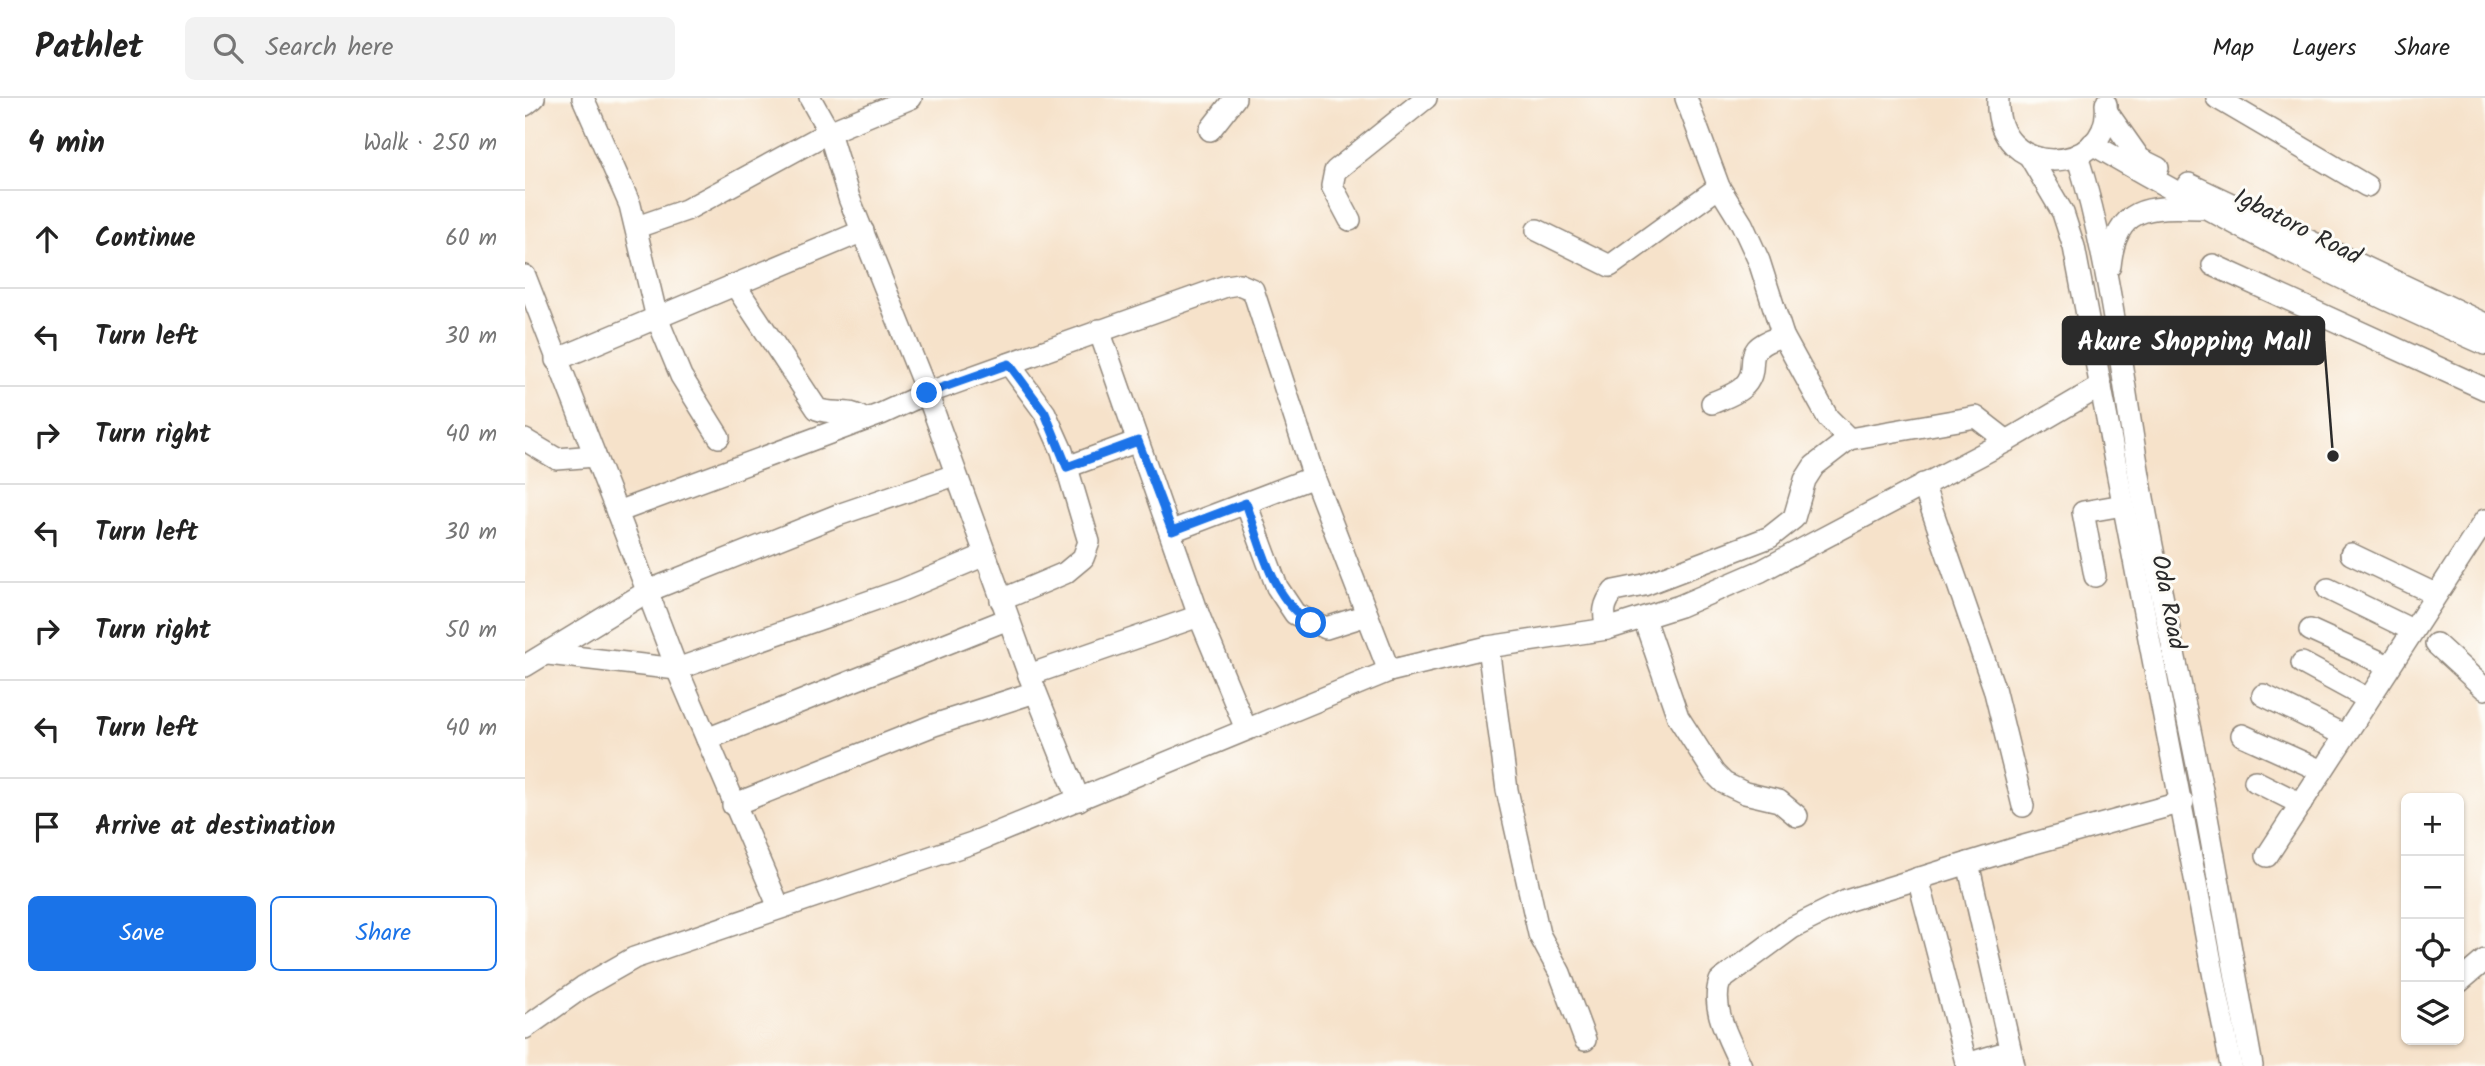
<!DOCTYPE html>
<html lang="en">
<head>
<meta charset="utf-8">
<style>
	:root { --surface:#fff; --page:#f2f2f2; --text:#222; --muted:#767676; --line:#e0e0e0; --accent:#1a73e8 }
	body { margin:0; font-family:Kalam,sans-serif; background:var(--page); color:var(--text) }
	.controls { position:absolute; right:21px; bottom:21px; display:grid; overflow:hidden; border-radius:10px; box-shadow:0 2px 5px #0004 }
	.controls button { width:63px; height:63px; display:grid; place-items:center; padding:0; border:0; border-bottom:2px solid var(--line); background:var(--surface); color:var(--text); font:35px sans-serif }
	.stop { position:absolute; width:21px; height:21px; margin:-16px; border:5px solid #1a73e8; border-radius:50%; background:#fff }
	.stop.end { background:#1a73e8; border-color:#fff; box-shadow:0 2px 7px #0008 }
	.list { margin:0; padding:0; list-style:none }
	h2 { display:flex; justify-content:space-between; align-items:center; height:91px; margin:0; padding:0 28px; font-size:30px }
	h2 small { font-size:23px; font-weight:400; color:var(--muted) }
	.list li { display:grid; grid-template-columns:46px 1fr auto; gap:21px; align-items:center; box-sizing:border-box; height:98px; padding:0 28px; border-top:2px solid var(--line) }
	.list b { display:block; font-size:26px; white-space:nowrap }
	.list em { font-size:23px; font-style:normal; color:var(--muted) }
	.actions { display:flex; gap:14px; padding:21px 28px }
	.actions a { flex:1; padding:16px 0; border:2px solid var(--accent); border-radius:10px; text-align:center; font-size:24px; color:var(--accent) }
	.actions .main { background:var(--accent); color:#fff }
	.icon { flex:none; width:38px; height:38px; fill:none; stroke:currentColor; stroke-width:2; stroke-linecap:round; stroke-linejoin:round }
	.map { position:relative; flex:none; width:1960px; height:968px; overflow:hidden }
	header { display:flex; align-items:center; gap:42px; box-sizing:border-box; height:98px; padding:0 35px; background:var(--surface); border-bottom:2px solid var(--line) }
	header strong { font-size:33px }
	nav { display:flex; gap:38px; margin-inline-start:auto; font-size:24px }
	.search { width:490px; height:63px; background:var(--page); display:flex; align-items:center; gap:18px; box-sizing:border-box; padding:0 24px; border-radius:10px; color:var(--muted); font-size:26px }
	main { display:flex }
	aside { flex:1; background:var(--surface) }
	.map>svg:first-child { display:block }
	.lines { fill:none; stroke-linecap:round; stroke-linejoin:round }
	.minor-casing { stroke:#90867a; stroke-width:24 }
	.minor { stroke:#fff; stroke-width:21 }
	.route { stroke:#1a73e8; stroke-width:9 }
	.labels { text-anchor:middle; stroke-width:6; stroke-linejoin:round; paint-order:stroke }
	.street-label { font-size:24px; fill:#2b2b2b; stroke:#fdfcf7 }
	.leader { fill:none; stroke:#2b2b2b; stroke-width:2.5 }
	.callout-dot { fill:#2b2b2b; stroke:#fdfcf7; stroke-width:2.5 }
	.callout { fill:#2b2b2b; stroke:#2b2b2b; stroke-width:2.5 }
	.callout-label { font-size:26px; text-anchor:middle; font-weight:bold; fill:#fff }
</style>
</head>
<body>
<header>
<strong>Pathlet</strong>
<div class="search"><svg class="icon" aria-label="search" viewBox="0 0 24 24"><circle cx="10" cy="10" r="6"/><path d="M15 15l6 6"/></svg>Search here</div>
<nav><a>Map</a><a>Layers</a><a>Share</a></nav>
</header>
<main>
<aside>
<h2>4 min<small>Walk · 250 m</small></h2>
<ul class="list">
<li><svg class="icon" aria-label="ahead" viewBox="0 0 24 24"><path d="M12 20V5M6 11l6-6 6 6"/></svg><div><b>Continue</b></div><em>60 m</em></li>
<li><svg class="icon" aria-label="left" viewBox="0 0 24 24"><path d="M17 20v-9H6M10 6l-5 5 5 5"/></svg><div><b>Turn left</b></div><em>30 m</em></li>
<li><svg class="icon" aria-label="right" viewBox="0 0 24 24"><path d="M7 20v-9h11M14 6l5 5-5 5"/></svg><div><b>Turn right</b></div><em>40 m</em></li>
<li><svg class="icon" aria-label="left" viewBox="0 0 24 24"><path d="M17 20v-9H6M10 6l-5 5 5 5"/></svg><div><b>Turn left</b></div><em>30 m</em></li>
<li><svg class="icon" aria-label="right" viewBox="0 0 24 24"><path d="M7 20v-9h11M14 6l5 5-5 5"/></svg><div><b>Turn right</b></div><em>50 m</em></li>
<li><svg class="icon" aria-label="left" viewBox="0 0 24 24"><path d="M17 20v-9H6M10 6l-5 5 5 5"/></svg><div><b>Turn left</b></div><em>40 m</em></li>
<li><svg class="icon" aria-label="arrive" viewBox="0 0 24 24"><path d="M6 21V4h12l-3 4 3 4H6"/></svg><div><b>Arrive at destination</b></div></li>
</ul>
<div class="actions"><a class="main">Save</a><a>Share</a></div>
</aside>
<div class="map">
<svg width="1960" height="968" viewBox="0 0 1960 968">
	<rect width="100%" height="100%" fill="#fdfcf7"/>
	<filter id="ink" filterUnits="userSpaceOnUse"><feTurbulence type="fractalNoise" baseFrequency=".0143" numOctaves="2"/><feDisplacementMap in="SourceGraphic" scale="14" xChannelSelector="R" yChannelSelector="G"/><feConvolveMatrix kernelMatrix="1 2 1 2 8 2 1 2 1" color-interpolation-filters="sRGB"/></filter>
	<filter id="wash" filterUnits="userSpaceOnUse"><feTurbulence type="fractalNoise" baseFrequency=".00686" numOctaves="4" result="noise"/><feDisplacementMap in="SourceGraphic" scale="28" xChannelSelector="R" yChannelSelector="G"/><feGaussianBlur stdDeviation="1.57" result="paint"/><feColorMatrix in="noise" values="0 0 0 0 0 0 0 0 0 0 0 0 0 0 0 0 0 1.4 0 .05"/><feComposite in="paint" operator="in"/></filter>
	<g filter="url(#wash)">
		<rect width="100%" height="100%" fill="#f6e2ca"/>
	</g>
	<g filter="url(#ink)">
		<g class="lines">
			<defs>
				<g id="minor">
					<polyline points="58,0 105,107 132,220 156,278 194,339"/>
					<polyline points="285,0 304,34 324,100 402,295 701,188 714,186 728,192 789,379 864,573"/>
					<polyline points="1161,0 1194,89 1217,126 1234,163 1258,238 1303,320 1324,341"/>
					<path d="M1473 0C1468 84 1588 79 1581 6"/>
					<polyline points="1692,0 1842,88"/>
					<polyline points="0,7 9,0"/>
					<polyline points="1582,14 1615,61 1633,70"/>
					<polyline points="685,32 710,0"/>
					<path d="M1567 46C1694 120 1825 188 1960 246"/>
					<path d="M1552 57C1587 169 1597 286 1618 400 1636 500 1659 598 1678 697 1695 787 1710 878 1727 968"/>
					<polyline points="1505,59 1538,115 1549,149 1706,968"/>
					<polyline points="1664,86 1960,226"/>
					<polyline points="825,122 807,88 810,73 901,0"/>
					<polyline points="112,129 161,112 304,34 386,0"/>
					<polyline points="1012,132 1085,168 1194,89"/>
					<polyline points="1688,167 1960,291"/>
					<path d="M1585 168C1591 108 1623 108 1674 110"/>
					<polyline points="0,178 92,414"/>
					<path d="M210 187 292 311C310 318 324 309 339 322"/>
					<polyline points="574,232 674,518 721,631"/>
					<polyline points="31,262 338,133"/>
					<path d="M1187 305C1196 301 1209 297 1217 290 1241 268 1208 252 1258 238"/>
					<polyline points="0,342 32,361 70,358"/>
					<polyline points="542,369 613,343"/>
					<polyline points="1398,386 1469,590 1498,708"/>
					<polyline points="721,405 752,489 770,516 801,530 842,517"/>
					<polyline points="647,433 789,379"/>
					<polyline points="1826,456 1910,496"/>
					<polyline points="1570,478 1558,414 1598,407"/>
					<polyline points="1803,491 1887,532"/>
					<polyline points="476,502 540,475 558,460 564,444 537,353 520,315 484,266"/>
					<polyline points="1119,521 1153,619 1189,675 1199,685 1220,695 1254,703 1272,718"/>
					<path d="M1082 531C1078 514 1078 507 1089 493L1119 487 1245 439 1269 420 1280 382 1289 368 1324 341 1451 319 1482 343"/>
					<polyline points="1785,532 1864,568"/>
					<polyline points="1911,546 1960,591"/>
					<polyline points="963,549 982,692 1014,836 1035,875 1060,942"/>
					<polyline points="23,556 152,571 377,492 460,457"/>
					<polyline points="1777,565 1843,601"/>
					<polyline points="0,568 123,493 313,417 430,377"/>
					<polyline points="504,577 674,518"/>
					<polyline points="1738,597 1819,637"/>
					<polyline points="1717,637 1797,673"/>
					<polyline points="182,641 483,521"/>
					<polyline points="1730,683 1776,706"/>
					<polyline points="208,707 409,627 510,594"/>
					<polyline points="1742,758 1960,422"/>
					<polyline points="1443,765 1489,968"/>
					<polyline points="1393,780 1442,968"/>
					<polyline points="254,809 152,571 92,414 356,316 402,295 504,577 554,702"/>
					<polyline points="1934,884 1960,862"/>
					<polyline points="0,930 58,889 109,860 447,745 864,573 963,549 1082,531 1155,508 1236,473 1482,343 1576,288"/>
					<polyline points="1442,966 1485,953"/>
					<path d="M1216 968C1205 942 1185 911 1195 883L1267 830 1321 803 1495 749 1658 704"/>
				</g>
			</defs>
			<use href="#minor" class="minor-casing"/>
			<use href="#minor" class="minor"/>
		</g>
	</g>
	<g class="lines" filter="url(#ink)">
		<path class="route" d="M402 295 484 266 520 315 542 369 613 343 647 433 721 405C736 446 746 501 786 525"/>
	</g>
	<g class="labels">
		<g class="street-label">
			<text transform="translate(1773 128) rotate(27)" y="8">Igbatoro Road</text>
			<text transform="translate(1644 504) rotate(79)" y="8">Oda Road</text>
		</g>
	</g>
	<path class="leader" d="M1808 358L1799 243"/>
	<circle class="callout-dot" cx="1808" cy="358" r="7"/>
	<rect class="callout" x="1538" y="219" width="261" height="47" rx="7"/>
	<g class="callout-label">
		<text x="1669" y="252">Akure Shopping Mall</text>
	</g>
</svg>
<div class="controls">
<button>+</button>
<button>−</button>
<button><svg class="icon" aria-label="locate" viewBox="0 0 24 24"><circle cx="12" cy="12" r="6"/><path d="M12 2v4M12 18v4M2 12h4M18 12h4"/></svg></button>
<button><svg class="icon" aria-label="layers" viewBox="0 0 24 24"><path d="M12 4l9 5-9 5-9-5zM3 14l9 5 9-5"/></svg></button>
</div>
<div class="stop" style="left:786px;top:525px"></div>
<div class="stop end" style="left:402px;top:295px"></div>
</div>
</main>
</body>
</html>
